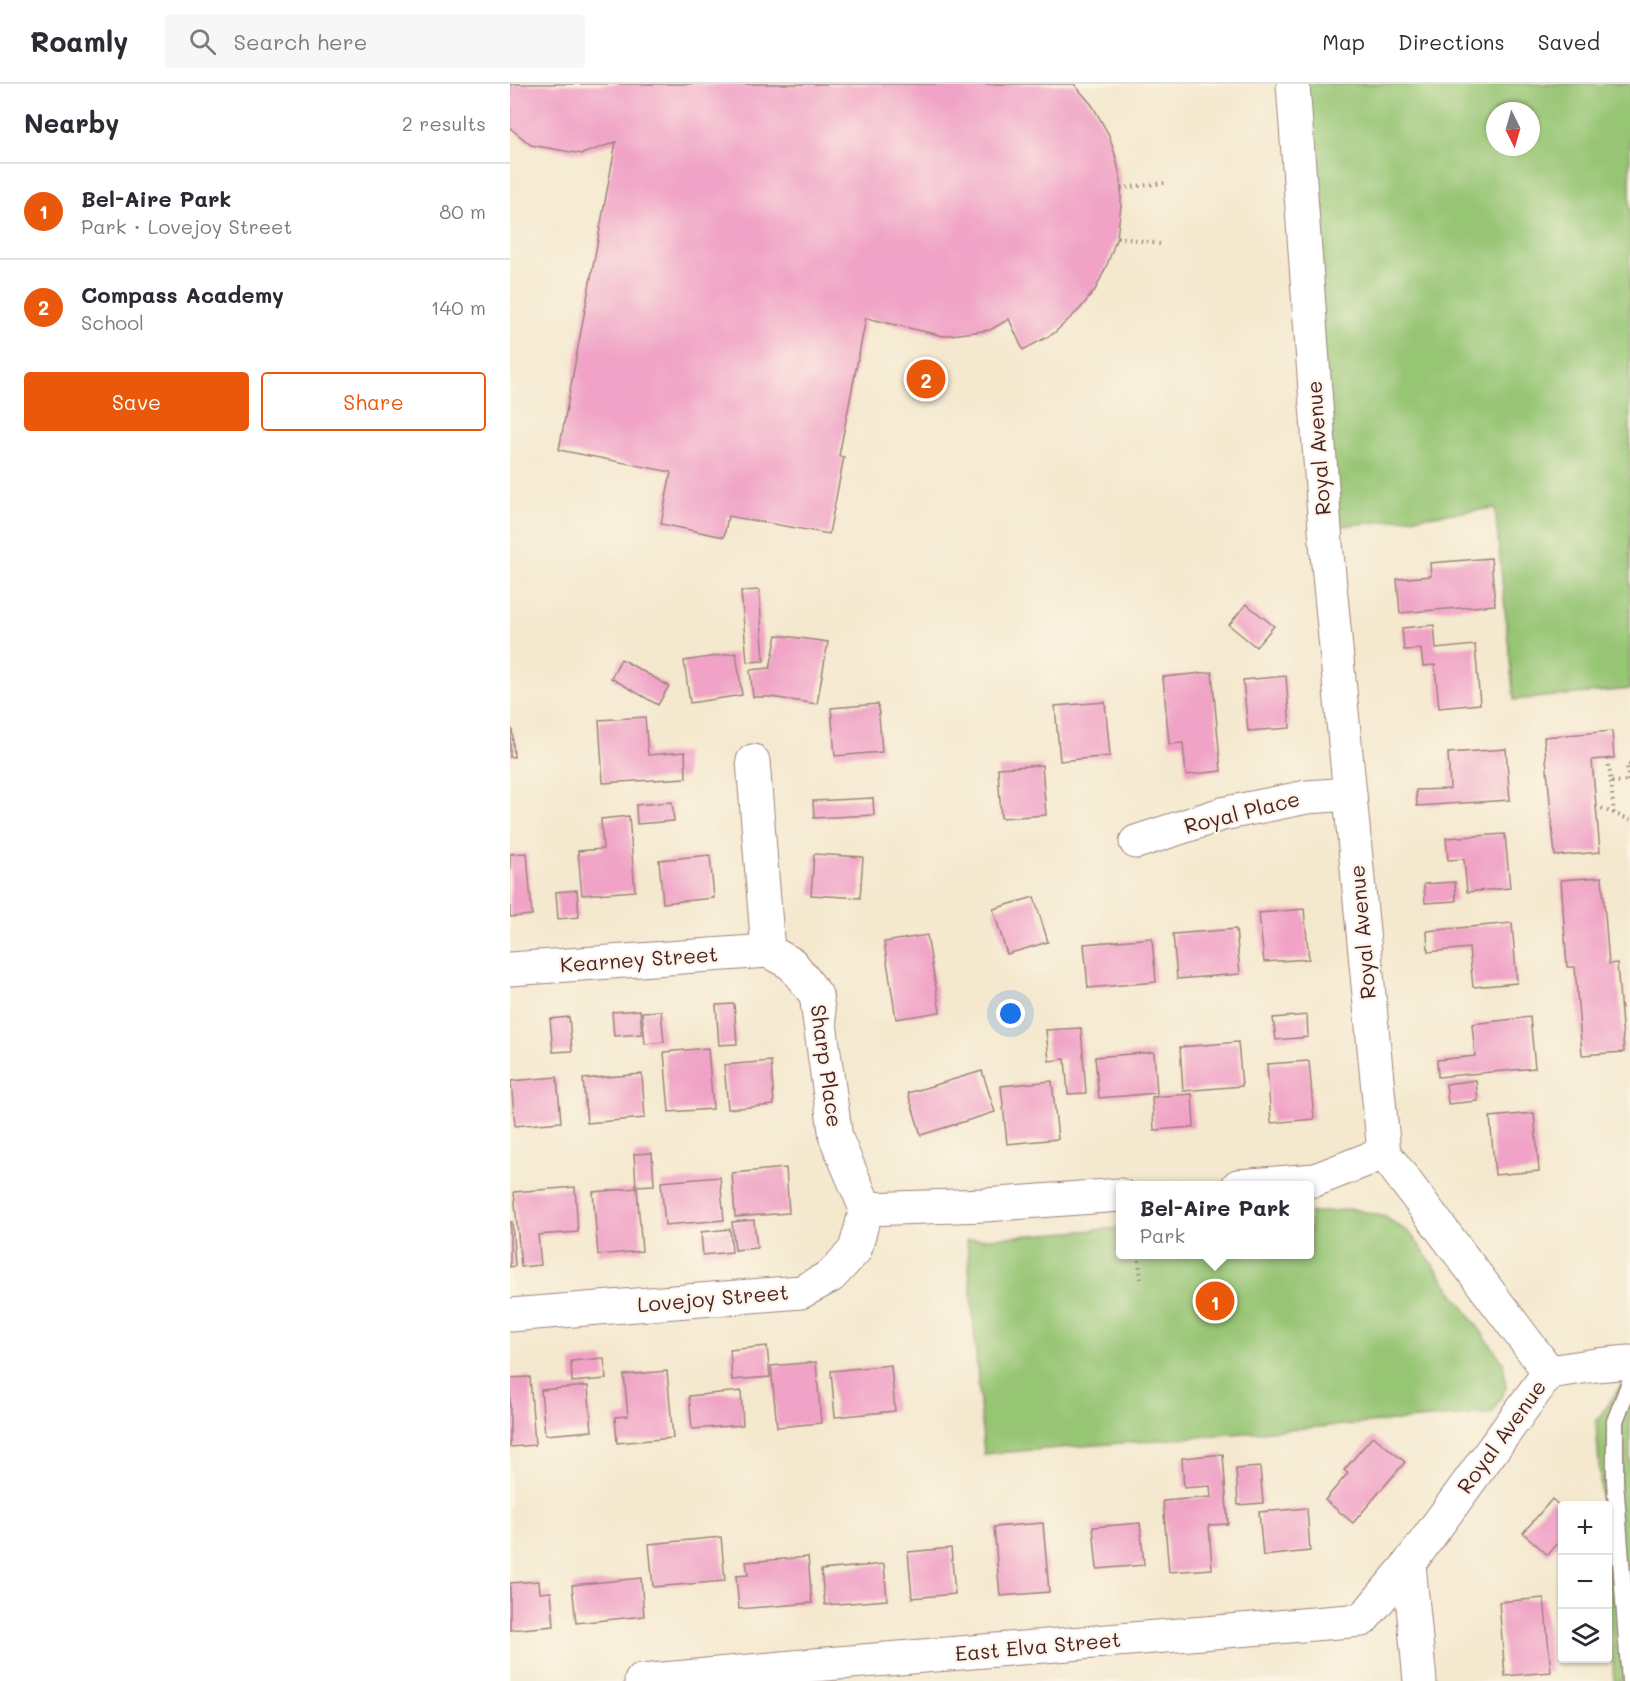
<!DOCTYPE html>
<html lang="en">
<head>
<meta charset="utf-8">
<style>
	:root { --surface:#fff; --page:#f7f7f7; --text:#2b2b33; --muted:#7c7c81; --line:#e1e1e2; --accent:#ea580c }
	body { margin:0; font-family:Mali,sans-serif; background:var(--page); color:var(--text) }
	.controls { position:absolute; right:18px; bottom:18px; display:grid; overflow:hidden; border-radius:6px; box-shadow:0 2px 4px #0004 }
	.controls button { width:54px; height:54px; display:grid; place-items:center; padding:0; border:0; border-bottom:2px solid var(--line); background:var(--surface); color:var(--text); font:30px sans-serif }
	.compass { position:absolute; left:976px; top:18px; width:54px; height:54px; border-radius:50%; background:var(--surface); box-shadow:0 2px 4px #0004; rotate:175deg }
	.you { position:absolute; left:501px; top:930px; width:21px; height:21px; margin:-15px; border:4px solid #fff; border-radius:50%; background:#1a73e8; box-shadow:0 0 0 9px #1a73e833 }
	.badge { display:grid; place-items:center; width:39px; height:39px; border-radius:50%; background:var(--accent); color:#fff; font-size:20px; font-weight:700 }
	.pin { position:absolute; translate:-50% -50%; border:3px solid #fff; box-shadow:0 2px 6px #0006 }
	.popup { position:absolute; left:606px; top:1097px; width:198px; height:78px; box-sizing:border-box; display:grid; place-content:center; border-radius:6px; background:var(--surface); filter:drop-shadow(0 2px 4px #0005); font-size:20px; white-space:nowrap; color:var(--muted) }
	.popup b { font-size:22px; color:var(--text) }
	.popup::after { content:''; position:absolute; left:50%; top:100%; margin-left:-12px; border:12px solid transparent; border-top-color:var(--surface) }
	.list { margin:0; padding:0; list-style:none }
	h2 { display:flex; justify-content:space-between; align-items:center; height:78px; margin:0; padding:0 24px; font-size:26px }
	h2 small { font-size:20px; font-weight:400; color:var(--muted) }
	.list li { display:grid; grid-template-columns:39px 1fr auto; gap:18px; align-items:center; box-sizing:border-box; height:96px; padding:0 24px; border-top:2px solid var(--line) }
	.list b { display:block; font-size:22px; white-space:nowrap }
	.list p { margin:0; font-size:20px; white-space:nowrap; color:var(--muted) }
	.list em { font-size:20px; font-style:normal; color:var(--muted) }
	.actions { display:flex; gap:12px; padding:18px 24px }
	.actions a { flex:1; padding:14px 0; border:2px solid var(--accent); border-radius:6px; text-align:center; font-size:21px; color:var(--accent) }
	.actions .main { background:var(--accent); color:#fff }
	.icon { flex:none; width:33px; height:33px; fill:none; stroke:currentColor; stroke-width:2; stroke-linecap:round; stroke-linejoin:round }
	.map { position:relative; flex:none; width:1120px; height:1597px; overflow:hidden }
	header { display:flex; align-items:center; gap:36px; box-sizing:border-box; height:84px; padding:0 30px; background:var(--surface); border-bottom:2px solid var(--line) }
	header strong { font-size:28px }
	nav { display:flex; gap:33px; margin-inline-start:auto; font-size:21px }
	.search { width:420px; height:54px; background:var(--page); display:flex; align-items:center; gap:15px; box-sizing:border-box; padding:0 21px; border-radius:6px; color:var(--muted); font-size:22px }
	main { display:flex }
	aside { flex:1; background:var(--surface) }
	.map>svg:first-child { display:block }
	.green { fill:#96c573; stroke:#70724f; stroke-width:1.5; fill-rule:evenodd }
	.building { fill:#f0a3c6 }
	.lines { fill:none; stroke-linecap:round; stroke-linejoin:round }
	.service-casing { stroke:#9f847c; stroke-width:19 }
	.minor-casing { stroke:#9f847c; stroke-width:35 }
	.path { stroke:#9f847c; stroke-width:4; stroke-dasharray:1.5 4.5; stroke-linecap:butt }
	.service { stroke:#fff; stroke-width:16 }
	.minor { stroke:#fff; stroke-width:33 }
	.labels { text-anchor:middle; stroke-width:4.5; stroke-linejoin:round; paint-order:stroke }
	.street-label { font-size:21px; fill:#4a1f2b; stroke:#fcf5e5 }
</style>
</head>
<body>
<header>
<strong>Roamly</strong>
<div class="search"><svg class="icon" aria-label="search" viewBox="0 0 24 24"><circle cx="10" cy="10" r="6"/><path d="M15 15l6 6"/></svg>Search here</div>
<nav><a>Map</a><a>Directions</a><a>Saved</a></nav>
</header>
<main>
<aside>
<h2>Nearby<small>2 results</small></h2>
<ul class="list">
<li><span class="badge">1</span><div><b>Bel-Aire Park</b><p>Park · Lovejoy Street</p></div><em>80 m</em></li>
<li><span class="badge">2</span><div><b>Compass Academy</b><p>School</p></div><em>140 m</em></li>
</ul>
<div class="actions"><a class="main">Save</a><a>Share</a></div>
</aside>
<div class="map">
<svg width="1120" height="1597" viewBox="0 0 1120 1597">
	<rect width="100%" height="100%" fill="#fcf5e5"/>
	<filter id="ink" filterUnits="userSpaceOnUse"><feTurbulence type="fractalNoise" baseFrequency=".0167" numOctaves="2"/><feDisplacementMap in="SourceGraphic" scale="12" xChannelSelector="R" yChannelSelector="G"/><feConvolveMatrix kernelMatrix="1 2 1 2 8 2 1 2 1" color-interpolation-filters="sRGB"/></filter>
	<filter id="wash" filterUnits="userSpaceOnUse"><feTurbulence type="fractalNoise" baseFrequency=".008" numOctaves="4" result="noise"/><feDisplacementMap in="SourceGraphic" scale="24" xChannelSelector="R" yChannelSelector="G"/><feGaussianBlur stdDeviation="1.35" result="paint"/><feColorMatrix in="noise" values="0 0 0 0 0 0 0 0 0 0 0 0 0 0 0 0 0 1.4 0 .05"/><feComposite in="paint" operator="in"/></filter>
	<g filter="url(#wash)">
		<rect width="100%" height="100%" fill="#f4e8ce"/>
		<g class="green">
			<path d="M783 0H1120V605L1004 616 985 424 815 444ZM985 27H1021V63H985Z"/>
			<polygon points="843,1125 875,1133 901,1150 993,1278 996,1304 982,1329 474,1370 457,1156 610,1144 610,1170 800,1170 800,1129"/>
			<polygon points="1120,1289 1120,1597 1104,1597 1098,1499 1098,1422 1092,1421 1086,1338"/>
		</g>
		<g id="blocks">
			<g class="building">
				<polygon points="0,0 564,0 582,21 599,51 606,74 611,97 611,121 607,153 597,181 585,206 570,225 543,250 513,266 499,235 480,246 433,252 356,234 329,372 334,373 319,450 218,432 214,453 151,440 161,388 49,366 106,58 72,70 21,61 0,44"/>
				<polygon points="981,474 985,521 890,529 887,495 921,492 920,479"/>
				<polygon points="249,506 254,577 237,578 231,507"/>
				<polygon points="736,520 764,542 746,563 719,541"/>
				<polygon points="924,541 926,565 965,561 970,620 929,624 925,581 913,582 911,565 894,566 892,544"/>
				<polygon points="267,551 318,558 307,620 260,613 243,613 240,586 260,584"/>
				<polygon points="226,569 232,611 180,619 174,577"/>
				<polygon points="111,575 159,602 148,621 101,594"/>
				<polygon points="702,588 711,687 676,691 673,659 659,660 653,593"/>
				<polygon points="776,592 780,644 738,647 733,596"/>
				<polygon points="595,618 600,672 550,677 545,622"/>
				<polygon points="368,620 372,668 325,672 321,624"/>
				<polygon points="135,633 138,671 175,668 176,694 93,699 89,636"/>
				<polygon points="2,645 4,673 0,673 0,646"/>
				<polygon points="1102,647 1104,674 1082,676 1090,768 1045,772 1034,653"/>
				<polygon points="996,665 1000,716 907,722 906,706 940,705 938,669"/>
				<polygon points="532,681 536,731 491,734 488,684"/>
				<polygon points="363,714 364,731 304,734 303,717"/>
				<polygon points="162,718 164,737 127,740 126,721"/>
				<polygon points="119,732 125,807 72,811 68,767 93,765 91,735"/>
				<polygon points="995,750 1000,804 957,808 954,775 938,776 936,754"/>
				<polygon points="17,769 22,831 0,833 0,770"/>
				<polygon points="304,770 353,773 350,814 301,811"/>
				<polygon points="200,771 204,814 153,819 149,776"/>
				<polygon points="1092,793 1099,880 1107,879 1114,968 1072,971 1065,883 1057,883 1051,796"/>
				<polygon points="945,798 946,817 915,819 914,800"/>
				<polygon points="67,806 69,833 48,835 46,808"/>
				<polygon points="524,813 538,858 497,870 483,825"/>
				<polygon points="794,825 799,875 754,878 749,829"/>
				<polygon points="1002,839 1007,899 963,903 959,864 918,868 917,847"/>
				<polygon points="726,845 730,890 667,895 663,850"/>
				<polygon points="417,851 430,928 386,935 374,858"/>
				<polygon points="642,854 646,898 578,904 574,860"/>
				<polygon points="224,920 227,960 209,961 206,921"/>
				<polygon points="130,926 132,950 104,952 102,928"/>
				<polygon points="151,927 154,958 135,960 132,928"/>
				<polygon points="797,931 798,953 766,956 763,934"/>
				<polygon points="59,933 62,967 43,968 40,935"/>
				<polygon points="1020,933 1025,984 928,993 927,976 965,972 962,940"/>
				<polygon points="571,944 576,1009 558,1010 555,975 539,977 536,946"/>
				<polygon points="728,958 732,1002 673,1007 670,963"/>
				<polygon points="198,964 203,1025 159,1028 154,968"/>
				<polygon points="644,968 647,1009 589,1014 585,973"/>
				<polygon points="261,977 264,1021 218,1025 214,981"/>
				<polygon points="799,977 804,1035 761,1039 757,980"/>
				<polygon points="472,987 485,1028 411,1051 398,1009"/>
				<polygon points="132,990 135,1034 77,1039 73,995"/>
				<polygon points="47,993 51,1038 5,1042 1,997"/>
				<polygon points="966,996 968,1017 938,1020 936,1000"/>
				<polygon points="542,997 548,1055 497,1060 491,1002"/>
				<polygon points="682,1010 684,1043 644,1046 642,1013"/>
				<polygon points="1024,1029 1029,1087 985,1091 980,1033"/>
				<polygon points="142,1069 144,1101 126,1102 124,1070"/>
				<polygon points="276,1084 279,1129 225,1133 222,1089"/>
				<polygon points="210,1093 214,1136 155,1141 151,1098"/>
				<polygon points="65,1103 68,1148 28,1151 31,1181 11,1183 4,1108"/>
				<polygon points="127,1104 132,1167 88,1171 83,1108"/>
				<polygon points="244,1136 247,1164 225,1166 222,1138"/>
				<polygon points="0,1138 2,1138 5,1182 0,1183"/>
				<polygon points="220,1145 222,1168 193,1171 191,1148"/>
				<polygon points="257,1262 260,1293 222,1296 220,1266"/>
				<polygon points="94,1274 96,1295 62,1298 61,1277"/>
				<polygon points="306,1278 311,1339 267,1343 261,1282"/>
				<polygon points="381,1281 385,1327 325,1333 321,1287"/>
				<polygon points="157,1287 163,1354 107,1359 105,1333 118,1332 114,1291"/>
				<polygon points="20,1293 25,1361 0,1363 0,1294"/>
				<polygon points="78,1302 82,1347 35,1351 31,1306"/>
				<polygon points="231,1307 233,1341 182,1345 179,1312"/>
				<polygon points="863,1352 895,1378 843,1439 815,1416 838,1389 834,1386"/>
				<polygon points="713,1370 718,1440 699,1441 702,1485 659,1488 653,1417 701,1413 700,1402 674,1404 672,1374"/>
				<polygon points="750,1383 753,1419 728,1421 726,1385"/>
				<polygon points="1042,1415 1052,1424 1052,1454 1038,1471 1013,1449"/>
				<polygon points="797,1424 800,1467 753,1472 749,1428"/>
				<polygon points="533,1439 539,1508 490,1512 484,1443"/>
				<polygon points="630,1439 634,1481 587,1485 583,1443"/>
				<polygon points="211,1453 215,1497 143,1503 139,1460"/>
				<polygon points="441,1464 445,1510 402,1514 398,1468"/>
				<polygon points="298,1473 302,1519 229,1525 226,1492 238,1491 236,1478"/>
				<polygon points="374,1480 377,1516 315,1521 311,1486"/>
				<polygon points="131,1494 134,1532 66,1539 62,1501"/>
				<polygon points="29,1497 30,1509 41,1508 44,1542 0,1546 0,1499"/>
				<polygon points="1034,1514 1041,1588 995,1592 989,1518"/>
			</g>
		</g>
	</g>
	<g filter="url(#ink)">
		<use href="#blocks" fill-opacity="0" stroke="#9f847c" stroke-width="1.5"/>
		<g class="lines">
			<defs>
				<polyline id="service" points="1120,1597 1105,1397 1105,1337 1120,1298"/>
				<g id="minor">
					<polyline points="783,0 816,459 874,1069 1039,1288"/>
					<polyline points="243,677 258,867 282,880 306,911 326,1054 356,1125"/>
					<polyline points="626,758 712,730 797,713 840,710"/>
					<polyline points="0,885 258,867"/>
					<polyline points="728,1102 805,1096 874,1069"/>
					<polyline points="356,1125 475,1121 610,1111"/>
					<polyline points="0,1231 291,1208 321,1192 345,1166 356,1125"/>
					<polyline points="1039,1288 1086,1281 1120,1278"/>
					<polyline points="131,1597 304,1581 852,1536 899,1480"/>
					<polyline points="910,1597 899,1480 1039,1288"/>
				</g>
			</defs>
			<use href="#service" class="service-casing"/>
			<use href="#minor" class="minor-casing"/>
			<g class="path">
				<polyline points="611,104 655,99"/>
				<polyline points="607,153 650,160"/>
				<polyline points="1098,675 1101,698 1120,697"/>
				<polyline points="1118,697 1117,680 1120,680"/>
				<polyline points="1101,698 1104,729"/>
				<polyline points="1086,722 1120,736"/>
				<polyline points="1111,923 1120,920"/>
				<polyline points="628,1170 631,1195"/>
			</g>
			<use href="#service" class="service"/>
			<use href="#minor" class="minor"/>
		</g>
	</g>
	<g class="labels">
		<g class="street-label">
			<text transform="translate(809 364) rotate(-94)" y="7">Royal Avenue</text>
			<text transform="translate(732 729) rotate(-14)" y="7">Royal Place</text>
			<text transform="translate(853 848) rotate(-95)" y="7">Royal Avenue</text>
			<text transform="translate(129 876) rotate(-4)" y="7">Kearney Street</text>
			<text transform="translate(316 982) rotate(82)" y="7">Sharp Place</text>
			<text transform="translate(203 1215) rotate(-5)" y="7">Lovejoy Street</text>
			<text transform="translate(992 1353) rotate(-54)" y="7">Royal Avenue</text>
			<text transform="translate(528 1563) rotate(-5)" y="7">East Elva Street</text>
		</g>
	</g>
</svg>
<div class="controls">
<button>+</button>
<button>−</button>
<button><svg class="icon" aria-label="layers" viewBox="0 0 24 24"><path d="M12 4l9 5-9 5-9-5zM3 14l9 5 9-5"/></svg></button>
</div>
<svg class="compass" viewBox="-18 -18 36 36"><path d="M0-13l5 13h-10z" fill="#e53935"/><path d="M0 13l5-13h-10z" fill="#7c7c81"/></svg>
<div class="you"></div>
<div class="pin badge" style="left:705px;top:1217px">1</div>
<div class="popup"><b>Bel-Aire Park</b>Park</div>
<div class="pin badge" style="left:416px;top:295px">2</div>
</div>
</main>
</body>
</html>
